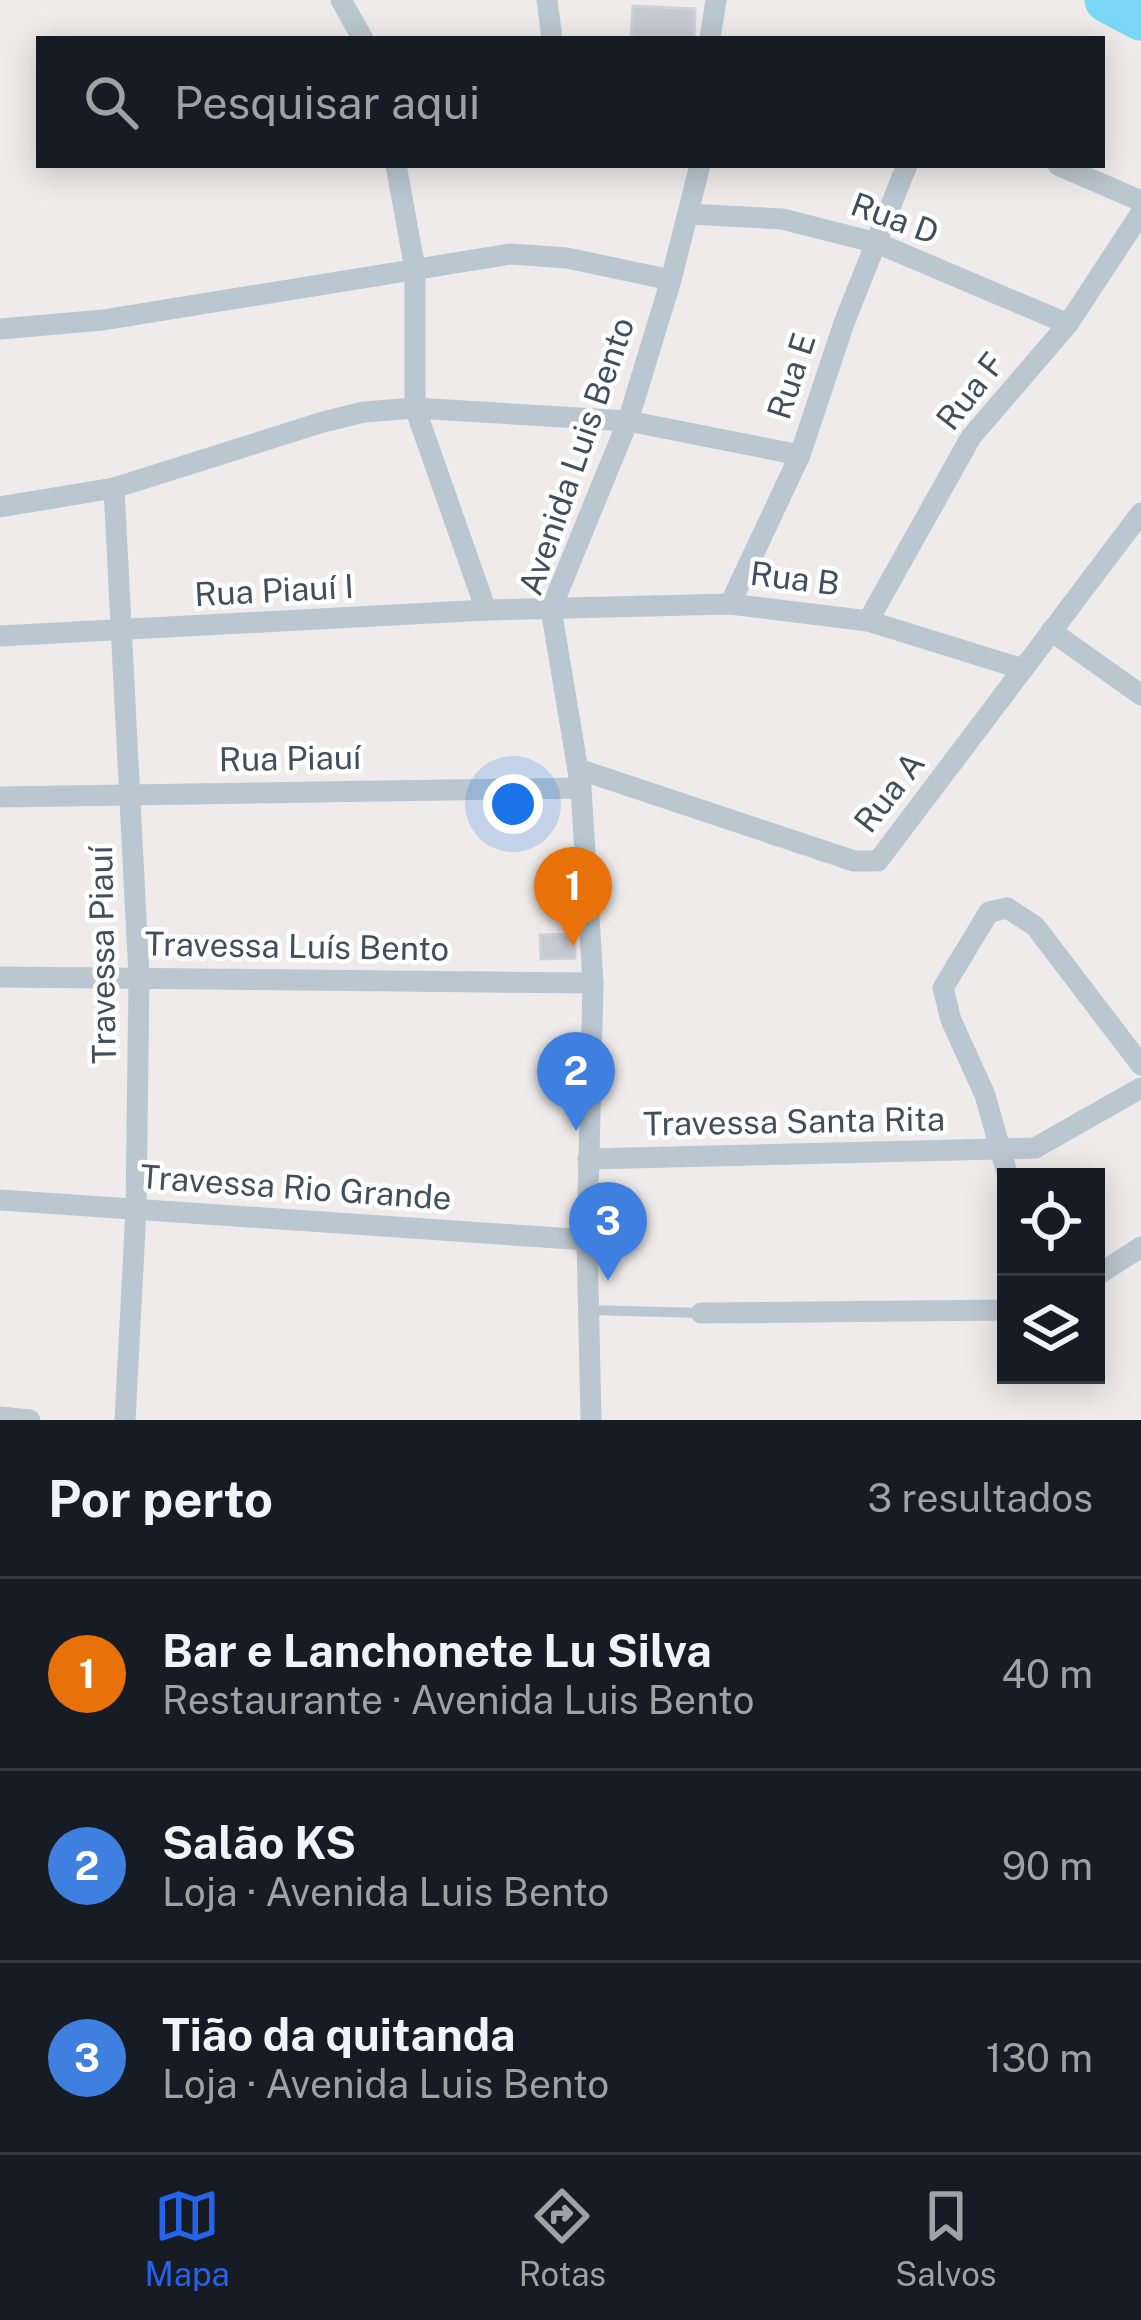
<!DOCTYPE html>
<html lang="pt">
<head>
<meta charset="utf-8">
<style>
	:root { --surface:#171b24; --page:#20242c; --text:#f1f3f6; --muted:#9ea1a6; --line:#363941; --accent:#2563eb }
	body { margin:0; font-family:"Public Sans",sans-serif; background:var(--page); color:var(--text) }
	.controls { position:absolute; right:36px; bottom:36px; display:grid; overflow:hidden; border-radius:0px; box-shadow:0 6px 30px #0003 }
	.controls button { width:108px; height:108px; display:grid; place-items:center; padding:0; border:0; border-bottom:3px solid var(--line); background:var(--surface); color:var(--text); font:60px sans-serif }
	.you { position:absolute; left:513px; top:804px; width:42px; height:42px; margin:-30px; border:9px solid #fff; border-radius:50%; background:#1a73e8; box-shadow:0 0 0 18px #1a73e833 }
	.badge { display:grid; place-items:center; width:78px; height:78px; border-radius:50%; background:var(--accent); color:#fff; font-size:39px; font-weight:700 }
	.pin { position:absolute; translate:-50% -99px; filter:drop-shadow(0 3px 6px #0008) }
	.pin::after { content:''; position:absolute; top:63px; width:42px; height:36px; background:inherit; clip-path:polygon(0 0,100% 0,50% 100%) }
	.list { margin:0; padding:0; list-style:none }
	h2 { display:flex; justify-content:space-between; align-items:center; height:156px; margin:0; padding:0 48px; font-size:51px }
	h2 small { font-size:39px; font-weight:400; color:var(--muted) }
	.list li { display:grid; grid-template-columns:78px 1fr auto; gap:36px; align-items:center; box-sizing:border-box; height:192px; padding:0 48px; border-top:3px solid var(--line) }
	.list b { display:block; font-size:45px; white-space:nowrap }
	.list p { margin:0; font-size:39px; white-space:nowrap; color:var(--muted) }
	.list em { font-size:39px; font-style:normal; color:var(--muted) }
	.icon { flex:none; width:66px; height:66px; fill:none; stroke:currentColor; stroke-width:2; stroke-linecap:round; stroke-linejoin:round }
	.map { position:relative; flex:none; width:1141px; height:1420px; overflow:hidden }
	.search { position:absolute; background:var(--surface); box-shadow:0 6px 30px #0003; left:36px; right:36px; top:36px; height:132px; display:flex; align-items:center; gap:30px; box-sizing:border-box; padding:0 42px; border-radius:0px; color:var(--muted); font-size:45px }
	.sheet { height:732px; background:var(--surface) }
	nav { display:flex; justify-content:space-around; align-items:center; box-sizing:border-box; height:168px; border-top:3px solid var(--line); background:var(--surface); font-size:33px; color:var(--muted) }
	nav a { display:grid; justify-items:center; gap:6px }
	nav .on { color:var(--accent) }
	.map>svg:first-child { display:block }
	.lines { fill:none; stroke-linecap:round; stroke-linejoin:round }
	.river { stroke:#7bd7f5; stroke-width:45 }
	.building { fill:#c7cad3; stroke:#cfd1d9; stroke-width:3 }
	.service { stroke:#bac6d0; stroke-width:10 }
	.minor { stroke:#bac6d0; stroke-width:21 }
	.labels { text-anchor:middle; stroke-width:9; stroke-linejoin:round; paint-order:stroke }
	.street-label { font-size:33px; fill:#424e5b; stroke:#fff }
</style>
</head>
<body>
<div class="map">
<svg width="1141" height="1420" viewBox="0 0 1141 1420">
	<rect width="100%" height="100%" fill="#efebeb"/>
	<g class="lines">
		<polyline class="river" points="1107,0 1141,18"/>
	</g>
	<g class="building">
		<polygon points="633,6 695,9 694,39 631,36"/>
		<polygon points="575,934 575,958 541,959 540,935"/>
	</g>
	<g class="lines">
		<polyline class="service" points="587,1310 701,1313"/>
		<g class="minor">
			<polyline points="341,0 363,39"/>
			<polyline points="547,0 552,39"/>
			<polyline points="710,39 716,0"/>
			<polyline points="396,165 415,269 415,408 486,610"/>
			<polyline points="1058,165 1141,201"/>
			<polyline points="689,214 782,219 877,243 1068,324"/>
			<polyline points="0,329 103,320 510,254 567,258 671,280"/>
			<polyline points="114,488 139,977 136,1210 125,1420"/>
			<polyline points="0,507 114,488 323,422 364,412 415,408 628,421 800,455"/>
			<polyline points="730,604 800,455 844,323 907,165"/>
			<polyline points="868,621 971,437 1068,324 1141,213"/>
			<polyline points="1051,631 1141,695"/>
			<polyline points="0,636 486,610 730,604 868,621 1023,669"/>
			<polyline points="578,769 854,861 878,861 1141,513"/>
			<polyline points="0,797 581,788"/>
			<polyline points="0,977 593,983"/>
			<polyline points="588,1159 1035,1148 1141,1088"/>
			<polyline points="1008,1177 985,1095 951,1020 943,988 989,912 1007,908 1035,926 1141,1065"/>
			<polyline points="0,1200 587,1240"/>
			<polyline points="1096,1276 1141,1247"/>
			<polyline points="701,1313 1006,1310"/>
			<polyline points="0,1417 30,1420"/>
			<polyline points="591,1420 587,1240 593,983 581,788 551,609 628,421 671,280 700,165"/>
		</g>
	</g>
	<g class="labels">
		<g class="street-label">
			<text transform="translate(895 218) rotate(20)" y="12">Rua D</text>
			<text transform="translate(791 376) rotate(-72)" y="12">Rua E</text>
			<text transform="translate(970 391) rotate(-52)" y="12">Rua F</text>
			<text transform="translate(576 456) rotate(-71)" y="12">Avenida Luis Bento</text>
			<text transform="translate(795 578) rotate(7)" y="12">Rua B</text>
			<text transform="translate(274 590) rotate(-3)" y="12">Rua Piauí I</text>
			<text transform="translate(290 758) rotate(-1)" y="12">Rua Piauí</text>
			<text transform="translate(889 792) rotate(-52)" y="12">Rua A</text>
			<text transform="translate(297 946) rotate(1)" y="12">Travessa Luís Bento</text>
			<text transform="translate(102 955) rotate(-91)" y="12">Travessa Piauí</text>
			<text transform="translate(794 1121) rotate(-1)" y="12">Travessa Santa Rita</text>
			<text transform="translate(296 1187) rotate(4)" y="12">Travessa Rio Grande</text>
		</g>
	</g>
</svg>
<div class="controls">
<button><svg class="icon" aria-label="locate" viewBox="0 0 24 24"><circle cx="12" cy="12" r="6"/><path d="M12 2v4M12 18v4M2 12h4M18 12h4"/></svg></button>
<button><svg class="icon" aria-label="layers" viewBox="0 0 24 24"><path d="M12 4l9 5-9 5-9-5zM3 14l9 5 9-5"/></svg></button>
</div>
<div class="you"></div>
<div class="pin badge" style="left:573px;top:946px;background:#e8710a">1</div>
<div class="pin badge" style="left:576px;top:1131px;background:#3f7fe0">2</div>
<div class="pin badge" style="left:608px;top:1281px;background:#3f7fe0">3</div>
<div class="search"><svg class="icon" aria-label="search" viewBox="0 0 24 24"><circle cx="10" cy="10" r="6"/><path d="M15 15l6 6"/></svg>Pesquisar aqui</div>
</div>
<section class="sheet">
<h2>Por perto<small>3 resultados</small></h2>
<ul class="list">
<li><span class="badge" style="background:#e8710a">1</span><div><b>Bar e Lanchonete Lu Silva</b><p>Restaurante · Avenida Luis Bento</p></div><em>40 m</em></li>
<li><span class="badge" style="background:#3f7fe0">2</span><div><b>Salão KS</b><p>Loja · Avenida Luis Bento</p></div><em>90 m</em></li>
<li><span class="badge" style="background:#3f7fe0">3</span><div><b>Tião da quitanda</b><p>Loja · Avenida Luis Bento</p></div><em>130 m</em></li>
</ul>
</section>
<nav>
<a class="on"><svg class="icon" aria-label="map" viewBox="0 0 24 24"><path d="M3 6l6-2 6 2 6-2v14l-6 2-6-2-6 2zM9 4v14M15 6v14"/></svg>Mapa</a>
<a><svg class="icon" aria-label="directions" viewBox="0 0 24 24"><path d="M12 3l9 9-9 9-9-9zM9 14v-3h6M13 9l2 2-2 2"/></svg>Rotas</a>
<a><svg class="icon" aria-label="saved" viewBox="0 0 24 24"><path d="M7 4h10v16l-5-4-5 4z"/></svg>Salvos</a>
</nav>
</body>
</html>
